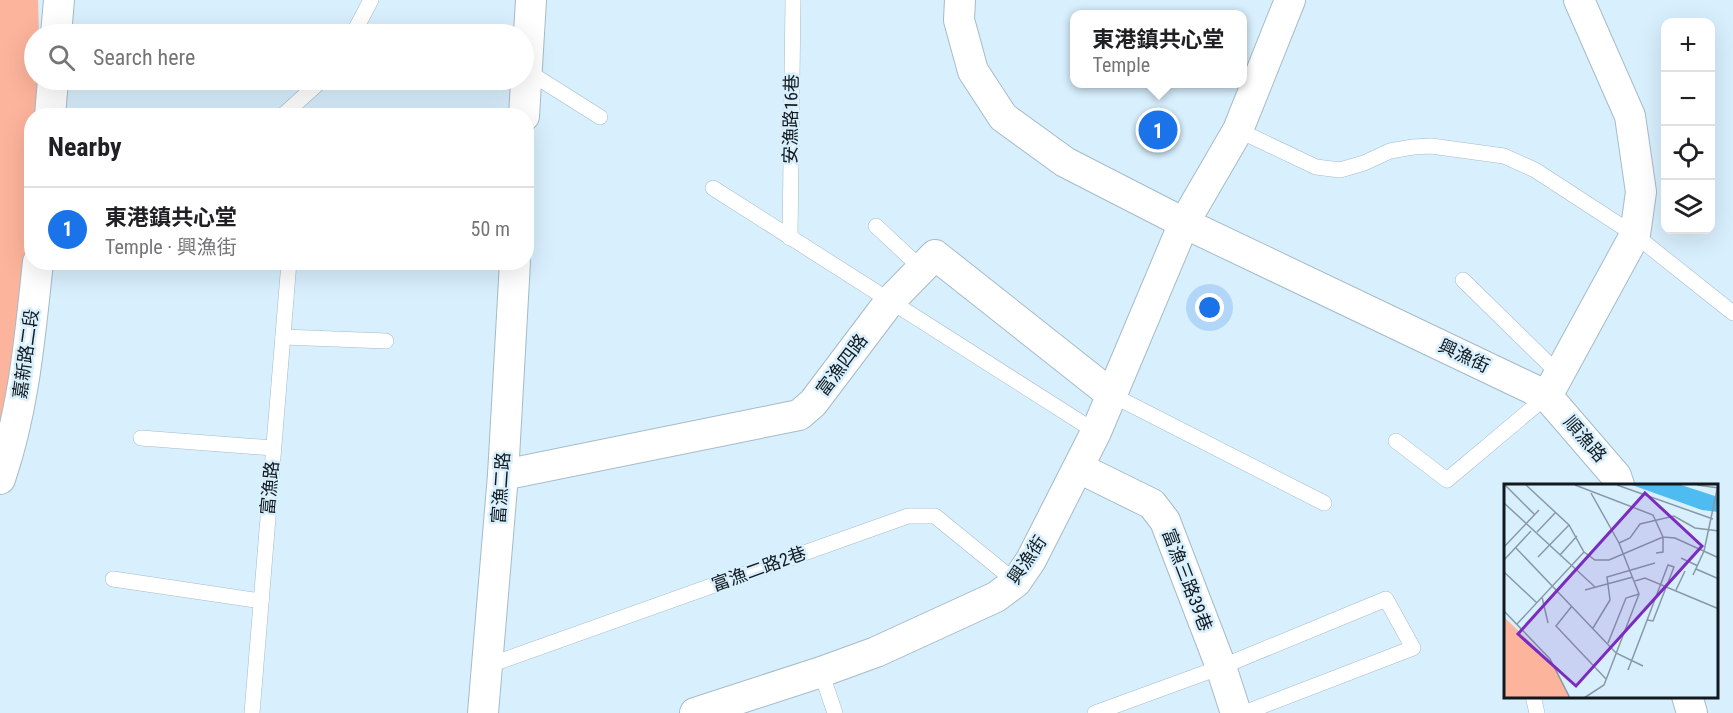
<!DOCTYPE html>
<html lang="en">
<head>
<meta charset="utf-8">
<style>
	:root { --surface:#fff; --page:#f2f2f2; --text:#202124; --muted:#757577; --line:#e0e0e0; --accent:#1a73e8 }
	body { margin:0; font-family:"Roboto Condensed","Noto Sans TC",sans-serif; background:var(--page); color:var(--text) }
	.controls { position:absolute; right:18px; top:18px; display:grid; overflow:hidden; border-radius:12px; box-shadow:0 6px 24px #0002 }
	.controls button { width:54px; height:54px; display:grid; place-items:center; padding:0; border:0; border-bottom:2px solid var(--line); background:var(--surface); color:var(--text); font:30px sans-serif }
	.you { position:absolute; left:1210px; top:308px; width:21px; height:21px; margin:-15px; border:4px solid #fff; border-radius:50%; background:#1a73e8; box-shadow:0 0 0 9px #1a73e833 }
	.badge { display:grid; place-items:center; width:39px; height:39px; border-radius:50%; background:var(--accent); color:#fff; font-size:20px; font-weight:700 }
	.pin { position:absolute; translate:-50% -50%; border:3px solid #fff; box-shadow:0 2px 6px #0006 }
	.popup { position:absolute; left:1070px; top:10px; width:177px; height:78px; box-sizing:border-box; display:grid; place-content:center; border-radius:12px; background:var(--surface); filter:drop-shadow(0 2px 4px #0005); font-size:20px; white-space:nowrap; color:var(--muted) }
	.popup b { font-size:22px; color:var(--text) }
	.popup::after { content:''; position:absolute; left:50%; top:100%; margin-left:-12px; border:12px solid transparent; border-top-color:var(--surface) }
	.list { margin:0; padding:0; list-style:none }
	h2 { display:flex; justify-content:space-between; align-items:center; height:78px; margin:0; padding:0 24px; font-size:26px }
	h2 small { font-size:20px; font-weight:400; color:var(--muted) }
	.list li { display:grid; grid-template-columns:39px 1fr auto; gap:18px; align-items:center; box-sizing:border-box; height:84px; padding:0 24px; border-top:2px solid var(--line) }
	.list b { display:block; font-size:22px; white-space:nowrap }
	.list p { margin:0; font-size:20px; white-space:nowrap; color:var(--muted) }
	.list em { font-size:20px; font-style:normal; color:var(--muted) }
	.icon { flex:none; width:33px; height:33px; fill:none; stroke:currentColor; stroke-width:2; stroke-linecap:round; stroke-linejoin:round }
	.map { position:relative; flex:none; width:1733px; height:713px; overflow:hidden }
	.search { position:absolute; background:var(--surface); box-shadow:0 6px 24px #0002; left:24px; top:24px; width:510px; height:66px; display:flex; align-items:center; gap:15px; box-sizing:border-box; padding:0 21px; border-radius:33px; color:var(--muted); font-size:22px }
	.panel { position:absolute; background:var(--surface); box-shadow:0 6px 24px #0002; left:24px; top:108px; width:510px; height:162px; border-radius:24px }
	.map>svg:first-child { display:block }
	.green { fill:#fdb49c }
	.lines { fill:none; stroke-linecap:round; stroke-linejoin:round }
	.service-casing { stroke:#a5bbc8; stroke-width:16 }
	.minor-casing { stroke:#a5bbc8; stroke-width:32 }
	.service { stroke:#fff; stroke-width:15 }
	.minor { stroke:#fff; stroke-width:30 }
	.labels { text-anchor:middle; stroke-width:5; stroke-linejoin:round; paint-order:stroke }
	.street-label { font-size:18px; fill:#11191e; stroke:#d8effd }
	.inset-road { fill:none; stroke:#8899a4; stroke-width:1.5 }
	.view { fill:#7b2cbf; fill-opacity:0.15; stroke:#7b2cbf; stroke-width:3 }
	.inset-edge { fill:none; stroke:#11191e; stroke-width:3 }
</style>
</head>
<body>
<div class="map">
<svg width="1733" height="713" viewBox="0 0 1733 713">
	<rect width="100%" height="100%" fill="#d8effd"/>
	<polygon class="green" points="0,0 38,0 39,34 34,34 34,80 40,80 42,115 32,116 32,262 0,473"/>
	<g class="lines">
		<defs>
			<g id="service">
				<polyline points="353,34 371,0"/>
				<polyline points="527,71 600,117"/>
				<polyline points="282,116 322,80"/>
				<polyline points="1238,130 1316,167 1340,170 1364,163 1390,151 1413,147 1431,146 1504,156 1535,170 1635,235 1733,313"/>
				<polyline points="713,188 1096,432"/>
				<polyline points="876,226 922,269"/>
				<polyline points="790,238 793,0"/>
				<polyline points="1463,280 1559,374"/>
				<polyline points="283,337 386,341"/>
				<polyline points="1112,395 1324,503"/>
				<polyline points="141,438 273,448"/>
				<polyline points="1396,441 1447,480 1547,396"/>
				<polyline points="113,579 261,601"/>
				<polyline points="487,666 908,516 935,516 1016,582"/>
				<polyline points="821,672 835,713"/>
				<polyline points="1533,696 1537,713"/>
				<polyline points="252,713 289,262"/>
				<polyline points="1095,713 1221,667 1386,599 1413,648 1244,713"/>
			</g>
			<g id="minor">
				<polyline points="960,0 959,20 973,71 1003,117 1065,162 1184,223 1547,396 1616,476 1619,485"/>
				<polyline points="56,34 59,0"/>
				<polyline points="50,116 53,80"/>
				<polyline points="524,116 531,0"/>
				<polyline points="1547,396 1635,235 1641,192 1630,116 1579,0"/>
				<polyline points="1079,468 1152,504 1165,521 1221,667 1236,713"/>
				<polyline points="503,475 799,415 813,403 890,301 935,255 1112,395"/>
				<path d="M0 479C24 409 30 336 38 262"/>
				<polyline points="1687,696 1692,713"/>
				<polyline points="483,713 503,475 515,262"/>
				<polyline points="695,713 821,672 876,652 996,597 1016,582 1031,560 1096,432 1184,223 1238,130 1290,0"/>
			</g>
		</defs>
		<use href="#service" class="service-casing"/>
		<use href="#minor" class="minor-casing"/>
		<use href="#service" class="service"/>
		<use href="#minor" class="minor"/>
	</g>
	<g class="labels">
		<g class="street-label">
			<text transform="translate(791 119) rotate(-89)" y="6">安漁路16巷</text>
			<text transform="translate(26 354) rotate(-82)" y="6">嘉新路二段</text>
			<text transform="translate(1464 356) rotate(25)" y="6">興漁街</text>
			<text transform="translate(842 365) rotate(-53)" y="6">富漁四路</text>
			<text transform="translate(1585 439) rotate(49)" y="6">順漁路</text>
			<text transform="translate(270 488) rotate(-85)" y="6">富漁路</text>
			<text transform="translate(501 488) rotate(-86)" y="6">富漁二路</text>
			<text transform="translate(1027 560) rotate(-56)" y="6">興漁街</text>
			<text transform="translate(759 569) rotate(-20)" y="6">富漁二路2巷</text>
			<text transform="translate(1187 580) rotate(69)" y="6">富漁三路39巷</text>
		</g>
	</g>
	<g transform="translate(1504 484)">
		<rect width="214" height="214" fill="#d8effd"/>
		<path d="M0 133 51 182 66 214H0Z" fill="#fdb49c"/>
		<path d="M128 1H177L214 13V28L198 26Z" fill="#4ebbf1"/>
		<path class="inset-road" d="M1 1 31 31M22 1 65 41 80 68 91 76H105L159 53 171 54 215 74M71 1 149 31 159 53V68L152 69M113 1 209 35M193 1 215 4M0 19 91 103M33 48 52 28M115 59 126 54 136 40 170 32 191 44 215 47M0 63 35 26M12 64 112 169 139 182M56 71 73 52M34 73 65 41M177 74 194 82M0 76 27 47M192 85 215 95M0 88 33 119M189 91 200 67 214 1M131 97 141 94 215 125M81 106 129 93M172 106 181 87M38 113 44 139M68 122 52 142 102 195M0 127 46 175 66 214M13 140 80 68M89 144 106 116 103 93 151 79M104 159 122 114 135 110M124 186 142 139 164 81 170 83 149 137 143 136M80 214 100 201 135 110 115 59 87 9"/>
		<path class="view" d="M141 9 198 62 72 202 14 150Z"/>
		<rect width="214" height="214" class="inset-edge"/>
	</g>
</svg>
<div class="controls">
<button>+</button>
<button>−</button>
<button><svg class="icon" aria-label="locate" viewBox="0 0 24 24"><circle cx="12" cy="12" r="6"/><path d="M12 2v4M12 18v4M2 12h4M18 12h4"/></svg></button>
<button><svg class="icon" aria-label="layers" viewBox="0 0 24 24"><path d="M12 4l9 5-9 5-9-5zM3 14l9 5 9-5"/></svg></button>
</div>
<div class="you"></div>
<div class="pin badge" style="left:1158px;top:130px">1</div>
<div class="popup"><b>東港鎮共心堂</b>Temple</div>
<div class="search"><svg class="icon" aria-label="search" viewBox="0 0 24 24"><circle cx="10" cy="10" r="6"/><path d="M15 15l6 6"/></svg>Search here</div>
<section class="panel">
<h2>Nearby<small></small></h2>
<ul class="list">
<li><span class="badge">1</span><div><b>東港鎮共心堂</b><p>Temple · 興漁街</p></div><em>50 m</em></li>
</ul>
</section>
</div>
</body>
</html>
